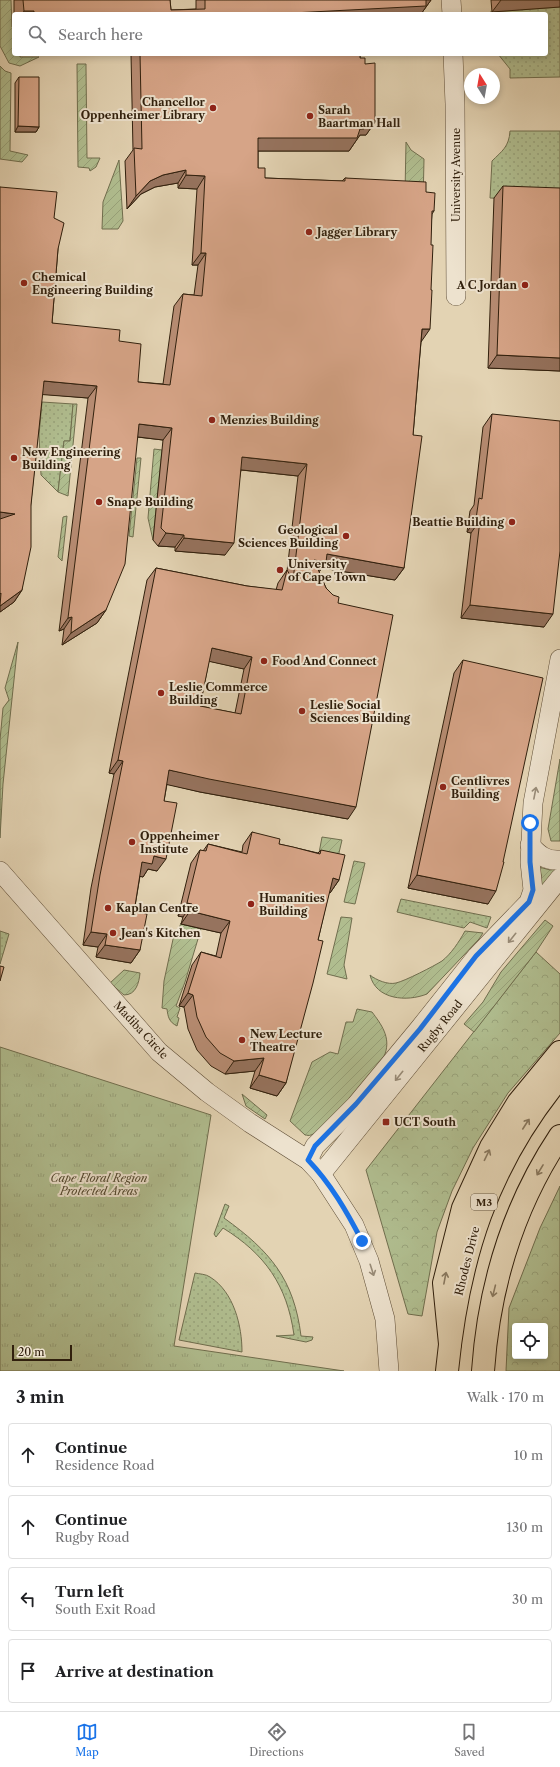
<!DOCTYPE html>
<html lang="en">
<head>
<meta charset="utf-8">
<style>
	:root { --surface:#fff; --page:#f6f6f6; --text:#202124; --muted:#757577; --line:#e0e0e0; --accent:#1a73e8 }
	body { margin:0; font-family:"Libre Caslon Text",serif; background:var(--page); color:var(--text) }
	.controls { position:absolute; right:12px; bottom:12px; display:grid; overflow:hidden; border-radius:4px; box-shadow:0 2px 6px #0003 }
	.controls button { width:36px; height:36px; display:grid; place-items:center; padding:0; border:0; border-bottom:1px solid var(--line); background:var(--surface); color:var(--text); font:20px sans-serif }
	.compass { position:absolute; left:464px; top:68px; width:36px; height:36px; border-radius:50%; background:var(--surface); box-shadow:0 2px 6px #0003; rotate:349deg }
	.scale { position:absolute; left:12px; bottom:10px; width:60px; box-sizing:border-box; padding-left:4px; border:2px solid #31200d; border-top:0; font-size:11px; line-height:14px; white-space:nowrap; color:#31200d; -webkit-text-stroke:3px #ede2ce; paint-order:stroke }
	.stop { position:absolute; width:12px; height:12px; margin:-9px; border:3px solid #1a73e8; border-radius:50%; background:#fff }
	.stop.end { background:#1a73e8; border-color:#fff; box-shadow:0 1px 4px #0008 }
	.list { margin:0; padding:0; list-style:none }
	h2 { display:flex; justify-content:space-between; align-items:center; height:52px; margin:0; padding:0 16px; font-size:17px }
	h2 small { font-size:13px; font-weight:400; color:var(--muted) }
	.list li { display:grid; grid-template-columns:26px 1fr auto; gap:12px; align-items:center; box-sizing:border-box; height:64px; margin:0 8px 8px; padding:0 8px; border:1px solid var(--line); border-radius:4px }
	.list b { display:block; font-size:15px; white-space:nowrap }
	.list p { margin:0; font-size:13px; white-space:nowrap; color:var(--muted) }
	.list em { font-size:13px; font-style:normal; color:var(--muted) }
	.icon { flex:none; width:22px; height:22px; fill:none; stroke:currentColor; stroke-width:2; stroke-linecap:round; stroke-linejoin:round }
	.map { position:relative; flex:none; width:560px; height:1371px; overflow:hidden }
	.search { position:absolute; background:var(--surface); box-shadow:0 2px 6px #0003; left:12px; right:12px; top:12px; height:44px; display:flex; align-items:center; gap:10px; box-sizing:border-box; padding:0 14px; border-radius:4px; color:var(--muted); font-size:15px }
	.sheet { height:340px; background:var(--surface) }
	nav { display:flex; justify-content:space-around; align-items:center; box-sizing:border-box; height:56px; border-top:1px solid var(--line); background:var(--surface); font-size:11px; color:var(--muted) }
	nav a { display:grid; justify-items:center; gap:2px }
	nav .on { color:var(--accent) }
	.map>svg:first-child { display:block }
	.grass { fill:url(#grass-dots); stroke:#706e4e }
	.forest { fill:url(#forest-crowns); stroke:#706e4e; fill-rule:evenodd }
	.park { fill:url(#park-tufts); stroke:#706e4e }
	.garden { fill:url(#garden-furrows); stroke:#706e4e }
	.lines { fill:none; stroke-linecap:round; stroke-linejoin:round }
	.street-casing { stroke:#5e4d36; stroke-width:20 }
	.highway-casing { stroke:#31200d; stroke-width:24 }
	.street { stroke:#ede2ce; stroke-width:19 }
	.highway { stroke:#e3d3b3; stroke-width:22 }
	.wall { fill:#b88d74; stroke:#31200d; fill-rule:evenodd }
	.shaded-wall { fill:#96735e; stroke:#31200d }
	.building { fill:#d6a487; stroke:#31200d; fill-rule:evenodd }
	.oneway { stroke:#988b77 }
	.oneway2 { stroke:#8a7a60 }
	.route { stroke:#1a73e8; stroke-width:5 }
	.poi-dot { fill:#8f2418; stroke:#ede2ce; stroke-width:1.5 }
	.labels { text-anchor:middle; stroke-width:4; stroke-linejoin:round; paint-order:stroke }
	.shield { fill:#ede2ce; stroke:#695a47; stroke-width:1 }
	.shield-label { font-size:10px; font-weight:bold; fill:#31200d }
	.poi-label { font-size:11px; font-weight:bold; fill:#31200d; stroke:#ede2ce; text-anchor:start }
	.street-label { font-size:11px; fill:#31200d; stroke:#ede2ce }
	.park-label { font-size:11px; font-style:italic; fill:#51472e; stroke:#ede2ce }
</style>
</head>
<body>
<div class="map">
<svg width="560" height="1371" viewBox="0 0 560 1371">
	<defs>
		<pattern id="grass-dots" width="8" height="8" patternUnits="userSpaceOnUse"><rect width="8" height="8" fill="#b0bd8f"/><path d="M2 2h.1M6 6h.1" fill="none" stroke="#98a27a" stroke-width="1.8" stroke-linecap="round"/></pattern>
		<pattern id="forest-crowns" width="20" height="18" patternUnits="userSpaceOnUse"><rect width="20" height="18" fill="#b0bd8f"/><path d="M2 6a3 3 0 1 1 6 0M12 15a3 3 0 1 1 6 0" fill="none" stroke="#98a27a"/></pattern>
		<pattern id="park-tufts" width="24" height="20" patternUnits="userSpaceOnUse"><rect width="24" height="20" fill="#b0bd8f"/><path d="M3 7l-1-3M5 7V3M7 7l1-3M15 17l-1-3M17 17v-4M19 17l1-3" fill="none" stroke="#98a27a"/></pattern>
		<pattern id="garden-furrows" width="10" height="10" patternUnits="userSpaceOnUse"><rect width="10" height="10" fill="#b0bd8f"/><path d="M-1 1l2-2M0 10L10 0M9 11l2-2" fill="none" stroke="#98a27a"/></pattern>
	</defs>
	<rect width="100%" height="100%" fill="#e3d3b3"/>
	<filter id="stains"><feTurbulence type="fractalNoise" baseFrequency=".005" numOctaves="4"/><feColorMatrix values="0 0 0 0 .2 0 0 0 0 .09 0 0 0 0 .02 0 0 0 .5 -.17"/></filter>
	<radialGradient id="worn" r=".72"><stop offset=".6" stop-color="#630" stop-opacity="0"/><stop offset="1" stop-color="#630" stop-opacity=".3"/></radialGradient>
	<g class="grass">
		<polygon points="560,7 560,77 510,78 510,69 498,54 546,54 546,14 491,14 490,12"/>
		<path d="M510 131H560V201L490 198 492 161C502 151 509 147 510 131Z"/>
		<polygon points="42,402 73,404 70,441 64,441 58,492 41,475 39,435"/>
		<polygon points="401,899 491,917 487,928 470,922 464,928 397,912"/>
		<polygon points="0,931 9,934 0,964"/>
		<path d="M225 1204 229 1206 224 1218C270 1251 294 1279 301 1336L313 1337 312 1340 306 1342 276 1336 294 1335C287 1285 265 1254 223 1228L216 1237 214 1234Z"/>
		<path d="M195 1273C199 1274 206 1274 210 1277 234 1292 242 1326 242 1352L179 1340Z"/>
	</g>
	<g class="forest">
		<polygon points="536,952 560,974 560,1033 508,1093 473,1148 452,1191 437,1232 422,1316 408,1314 366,1170"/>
		<path d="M560 1186V1371H506L509 1308 540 1228ZM515 1326H545V1356H515Z"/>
	</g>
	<polygon class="park" points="0,1047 211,1115 174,1346 344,1371 0,1371"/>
	<g class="garden">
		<polygon points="0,0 11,0 12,27 14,27 14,54 20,54 20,57 39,57 20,66 9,63 0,46"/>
		<polygon points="77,64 86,64 86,68 87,158 100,158 96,167 90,171 89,168 78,167"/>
		<polygon points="0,66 5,71 11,73 10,151 28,155 22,162 0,159"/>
		<polygon points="406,142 411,150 424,159 423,205 405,193"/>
		<polygon points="119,160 123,221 118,229 102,229 103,202"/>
		<polygon points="73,404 77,404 68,496 58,492 64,441 70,441"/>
		<polygon points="154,449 162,450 153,540 148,518"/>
		<polygon points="137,458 141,458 133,537 129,536"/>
		<polygon points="67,516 62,561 58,557 63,517"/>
		<polygon points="18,642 3,784 0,838 0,740 3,708 9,700 5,688"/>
		<polygon points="560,759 560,841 551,841 548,829"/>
		<polygon points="322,837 342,840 338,857 319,853"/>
		<polygon points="354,861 365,863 355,904 344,902"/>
		<polygon points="539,867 550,870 560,869 541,890 541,875"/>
		<polygon points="341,917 352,918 344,965 347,979 327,974"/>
		<polygon points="545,920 553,926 536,952 474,1032 464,1024 483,1002 501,972"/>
		<path d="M181 923 201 929 185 982 176 1006 180 1008 177 1017 179 1018 177 1026C169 1022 168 1017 167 1009L162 1008 164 981 175 930 178 931Z"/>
		<path d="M465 931 483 933 479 939 427 994C407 1002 376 1000 370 975 376 980 388 985 396 983 405 981 434 966 442 961 451 954 459 942 465 931Z"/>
		<path d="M124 970 140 973C139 983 136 995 124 995L110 983Z"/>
		<path d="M357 1009 372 1012C381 1024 391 1037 385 1054 379 1069 326 1131 311 1135 309 1136 307 1135 305 1135L290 1121 312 1062 330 1052 338 1054 346 1022H353Z"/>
		<polygon points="242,1094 267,1115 265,1119 246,1106"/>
	</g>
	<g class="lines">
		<defs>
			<g id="street">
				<polyline points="451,0 452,14"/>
				<polyline points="453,54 455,104 456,296"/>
				<path d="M530 845C539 855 546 861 560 860"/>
				<polyline points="0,871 159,1052 207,1092 250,1123 308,1160 321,1174 354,1225 369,1261 385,1319 389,1371"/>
				<polyline points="308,1160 315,1146 356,1105 419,1029 477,956 529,902 533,890 530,862 533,803 560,659"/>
				<polyline points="321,1174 560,878"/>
			</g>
			<g id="highway">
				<polyline points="450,1344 444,1283 463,1208 491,1147 518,1103 560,1052"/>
				<path d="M447 1371C458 1259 487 1165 560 1077"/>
				<path d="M483 1371C489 1286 512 1208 560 1136"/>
			</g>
		</defs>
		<use href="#street" class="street-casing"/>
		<use href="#highway" class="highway-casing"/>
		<use href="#street" class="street"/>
		<use href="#highway" class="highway"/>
	</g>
	<g class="wall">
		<polygon points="14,0 170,0 171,10 196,9 196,0 431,0 421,14 14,14"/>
		<polygon points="491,0 560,0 492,12"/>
		<path d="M131 54H360V58L365 64 375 122 366 135H360L349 151H258V168L265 178 342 181 345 178 426 192 434 211 432 214 413 435 404 568 395 580 322 568 319 572 326 588 338 603 348 819 200 792 167 784 164 801 157 871 148 869 143 877 140 876 134 912 140 950 131 963 96 957 98 947 83 945 91 888 114 774 109 773 147 580 156 568 247 586 276 590 278 583 287 570V571L298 476 241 470 225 555 175 551V547L158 546 153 540 163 440 137 437 106 610 97 623 62 645 64 629 59 631 88 398 42 394 22 590 14 602 0 612V187L54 218 58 249 52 323 119 341 138 382 163 384 174 306 183 294 194 295 198 265H192L197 189 178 188V183L155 187 141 194 127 209 125 161 133 150ZM209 661 244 669 235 713 200 706Z"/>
		<polygon points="19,77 39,127 36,132 15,132 15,83"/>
		<polygon points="503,186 560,371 488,368 494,198"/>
		<polygon points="492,414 544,627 461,618 471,533 467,532 470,511 474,505 483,427"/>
		<polygon points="463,660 488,904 408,888 454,673"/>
		<polygon points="252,832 279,844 318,853 321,850 339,880 330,893 329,892 318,940 286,1083 277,1096 250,1088 255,1071 225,1074 211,1066 197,1050 188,1029 184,1007 179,1006 192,965 201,952 216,956 221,933 181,924 183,917 178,916 191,863 200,850 203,851 208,844 242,852 243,845"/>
	</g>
	<g class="shaded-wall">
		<polygon points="423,0 431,0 421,14 273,14"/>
		<polygon points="501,0 560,0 560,7 492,12"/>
		<polygon points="24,11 34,11 32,14 22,14"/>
		<polygon points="375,122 366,135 360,135 349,151 249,151 258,138 364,123"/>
		<polygon points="18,126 39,127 36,132 15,132"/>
		<polygon points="186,170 178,183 155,187 141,194 127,209 136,196 150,181 163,175"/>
		<polygon points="186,175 205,176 197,189 178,188"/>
		<polygon points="201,253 206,253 198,265 192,265"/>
		<polygon points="422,329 430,329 421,342"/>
		<polygon points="497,355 560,358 560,371 488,368"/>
		<polygon points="44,381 97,386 88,398 35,394"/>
		<polygon points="139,424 172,428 163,440 130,436"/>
		<polygon points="242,457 307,464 298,476 233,469"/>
		<polygon points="0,512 15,514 0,526"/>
		<polygon points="476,519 480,520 471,533 467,532"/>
		<polygon points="166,533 184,535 175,547 158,546"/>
		<polygon points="184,538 234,543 225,555 175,551"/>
		<polygon points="327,554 404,568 395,580 322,568 317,574 314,560"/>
		<polygon points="22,590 14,602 0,612 0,606"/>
		<polygon points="470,605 553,614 544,627 461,618"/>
		<polygon points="106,610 97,623 62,645 71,633"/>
		<polygon points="72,617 64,629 59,631 68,618"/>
		<polygon points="212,648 252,657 244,669 203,660"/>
		<polygon points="118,760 123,761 114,774 109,773"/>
		<polygon points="169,770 356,807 348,819 200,792 160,783"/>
		<polygon points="154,856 166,859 157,871 148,869 143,877 133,875 142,862"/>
		<polygon points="417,875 496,891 488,904 408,888"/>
		<polygon points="333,878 339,880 330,893 324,891"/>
		<polygon points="187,903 192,904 183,917 178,916"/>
		<polygon points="190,911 230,921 221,933 181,924"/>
		<polygon points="91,932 107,934 98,947 83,945"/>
		<polygon points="105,945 140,950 131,963 96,957"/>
		<polygon points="188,993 193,995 184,1007 179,1006"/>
		<polygon points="264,1058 255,1071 225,1074 234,1061"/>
		<polygon points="259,1075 286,1083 277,1096 250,1088"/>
	</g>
	<g class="building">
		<polygon points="23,0 170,0 171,10 205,9 205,0 426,0 426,6 273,14 34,14 34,11 24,11"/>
		<path d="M140 54H360V58H365V64L375 63V122L364 123V129H360L357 138H258V168H265V178L345 181V178L426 182V192L435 193 434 211H432L431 245H433L431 290H432L430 329H422L413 435 422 436 404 568 327 554 326 562 314 560 326 588 333 595 339 597 338 603 393 615 356 807 209 779 169 770 164 801 177 803 166 859 154 856 152 864 142 862 134 912 147 914 140 950 105 945 107 934 91 932 100 875 123 761 118 760 156 568 247 586 282 590 287 570 293 580 307 464 242 457 234 543 184 538V535L166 533 161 528 172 428 139 424 125 564 106 610 71 633 72 617 68 618 97 386 44 381 31 505V547L22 590 0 606 1 593 0 594V519L15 514 0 512V187L57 192 54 218 64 223 58 249 52 323 120 330 119 341 141 344 138 382 170 385 183 294 202 296 206 253H201L205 176 186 175V170L163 175 150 181 136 196 134 148 142 149ZM212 648 252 657 241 714 200 706Z"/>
		<polygon points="19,77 39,77 39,127 18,126"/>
		<polygon points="503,186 560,188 560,358 497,355"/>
		<polygon points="492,414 560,421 560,551 553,614 470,605 480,520 476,519 479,498 482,499"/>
		<polygon points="463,660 543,678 503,862 504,862 496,891 417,875"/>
		<polygon points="252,832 280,839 279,844 293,847 320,854 321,850 345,855 339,880 333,878 318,940 323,941 313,983 286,1083 259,1075 264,1058 234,1061 220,1053 206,1037 197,1017 193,995 188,993 201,952 221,958 230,921 190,911 192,904 187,903 200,850 206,851 208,844 247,854"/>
		<polygon points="0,966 4,967 0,981"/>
	</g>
	<defs><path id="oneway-shaft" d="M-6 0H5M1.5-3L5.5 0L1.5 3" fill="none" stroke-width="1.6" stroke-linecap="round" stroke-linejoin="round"/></defs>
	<g class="oneway">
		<use href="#oneway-shaft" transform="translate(535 793) rotate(-79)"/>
		<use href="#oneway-shaft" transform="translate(512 938) rotate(129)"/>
		<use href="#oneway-shaft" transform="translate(399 1076) rotate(129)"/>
		<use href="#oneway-shaft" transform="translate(372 1270) rotate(72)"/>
	</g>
	<g class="oneway2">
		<use href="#oneway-shaft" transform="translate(526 1124) rotate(-57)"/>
		<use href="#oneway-shaft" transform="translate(487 1155) rotate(-64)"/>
		<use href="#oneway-shaft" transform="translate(540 1170) rotate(121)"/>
		<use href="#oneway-shaft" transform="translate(445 1278) rotate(-79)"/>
		<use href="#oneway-shaft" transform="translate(494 1291) rotate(104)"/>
	</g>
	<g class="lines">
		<path class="route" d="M362 1241C347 1212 331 1184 308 1160L315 1146 356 1104 420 1029 476 956 529 902 533 890 530 862V823"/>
	</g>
	<g class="poi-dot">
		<circle cx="213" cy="108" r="4"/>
		<circle cx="310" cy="116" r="4"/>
		<circle cx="309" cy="232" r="4"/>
		<circle cx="24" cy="283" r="4"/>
		<circle cx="525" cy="285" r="4"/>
		<circle cx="212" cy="420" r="4"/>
		<circle cx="14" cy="458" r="4"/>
		<circle cx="99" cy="502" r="4"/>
		<circle cx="512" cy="522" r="4"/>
		<circle cx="346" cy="536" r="4"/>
		<circle cx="280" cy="570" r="4"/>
		<circle cx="264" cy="661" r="4"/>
		<circle cx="161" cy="693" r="4"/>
		<circle cx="302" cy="711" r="4"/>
		<circle cx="443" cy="787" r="4"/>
		<circle cx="132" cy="842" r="4"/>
		<circle cx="251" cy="904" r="4"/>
		<circle cx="108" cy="908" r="4"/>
		<circle cx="113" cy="933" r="4"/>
		<circle cx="242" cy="1040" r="4"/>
		<rect x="382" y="1118" width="8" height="8" rx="2"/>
	</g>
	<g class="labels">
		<rect class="shield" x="471" y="1194" width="26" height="16" rx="3"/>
		<g class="shield-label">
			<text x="484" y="1206">M3</text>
		</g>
		<g class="poi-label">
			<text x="205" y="106" text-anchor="end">Chancellor<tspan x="205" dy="13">Oppenheimer Library</tspan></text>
			<text x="318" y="114">Sarah<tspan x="318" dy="13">Baartman Hall</tspan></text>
			<text x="317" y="236">Jagger Library</text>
			<text x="32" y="281">Chemical<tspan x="32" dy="13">Engineering Building</tspan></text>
			<text x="517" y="289" text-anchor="end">A C Jordan</text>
			<text x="220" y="424">Menzies Building</text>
			<text x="22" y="456">New Engineering<tspan x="22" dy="13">Building</tspan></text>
			<text x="107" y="506">Snape Building</text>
			<text x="504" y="526" text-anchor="end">Beattie Building</text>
			<text x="338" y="534" text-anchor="end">Geological<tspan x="338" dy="13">Sciences Building</tspan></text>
			<text x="288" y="568">University<tspan x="288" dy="13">of Cape Town</tspan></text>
			<text x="272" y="665">Food And Connect</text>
			<text x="169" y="691">Leslie Commerce<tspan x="169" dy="13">Building</tspan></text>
			<text x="310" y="709">Leslie Social<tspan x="310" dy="13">Sciences Building</tspan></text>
			<text x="451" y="785">Centlivres<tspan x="451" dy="13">Building</tspan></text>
			<text x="140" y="840">Oppenheimer<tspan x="140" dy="13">Institute</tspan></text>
			<text x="259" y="902">Humanities<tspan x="259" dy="13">Building</tspan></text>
			<text x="116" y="912">Kaplan Centre</text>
			<text x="121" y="937">Jean's Kitchen</text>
			<text x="250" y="1038">New Lecture<tspan x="250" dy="13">Theatre</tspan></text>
			<text x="394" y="1126">UCT South</text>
		</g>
		<g class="street-label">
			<text transform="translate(456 175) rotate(-90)" y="4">University Avenue</text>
			<text transform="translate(440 1026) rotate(-51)" y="4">Rugby Road</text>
			<text transform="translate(141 1030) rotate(47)" y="4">Madiba Circle</text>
			<text transform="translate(467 1261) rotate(-76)" y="4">Rhodes Drive</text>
		</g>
		<g class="park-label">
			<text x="99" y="1182">Cape Floral Region<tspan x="99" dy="13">Protected Areas</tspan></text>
		</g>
	</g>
	<rect width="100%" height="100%" filter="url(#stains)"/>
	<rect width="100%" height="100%" fill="url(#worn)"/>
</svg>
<div class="controls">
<button><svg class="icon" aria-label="locate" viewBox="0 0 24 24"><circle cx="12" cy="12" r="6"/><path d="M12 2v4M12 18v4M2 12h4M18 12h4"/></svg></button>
</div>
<svg class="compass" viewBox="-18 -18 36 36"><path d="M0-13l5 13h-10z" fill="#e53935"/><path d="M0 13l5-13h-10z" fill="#757577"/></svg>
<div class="scale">20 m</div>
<div class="stop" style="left:530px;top:823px"></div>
<div class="stop end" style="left:362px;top:1241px"></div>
<div class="search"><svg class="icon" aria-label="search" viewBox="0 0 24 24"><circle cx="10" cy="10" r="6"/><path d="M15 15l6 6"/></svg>Search here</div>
</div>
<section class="sheet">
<h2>3 min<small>Walk · 170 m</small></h2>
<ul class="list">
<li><svg class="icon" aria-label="ahead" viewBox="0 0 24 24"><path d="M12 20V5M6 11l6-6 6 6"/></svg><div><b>Continue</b><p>Residence Road</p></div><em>10 m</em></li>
<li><svg class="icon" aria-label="ahead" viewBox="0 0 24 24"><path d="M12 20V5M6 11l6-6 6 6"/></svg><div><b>Continue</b><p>Rugby Road</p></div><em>130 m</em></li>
<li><svg class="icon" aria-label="left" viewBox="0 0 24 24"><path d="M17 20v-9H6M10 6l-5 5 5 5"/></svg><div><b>Turn left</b><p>South Exit Road</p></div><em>30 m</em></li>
<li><svg class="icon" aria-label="arrive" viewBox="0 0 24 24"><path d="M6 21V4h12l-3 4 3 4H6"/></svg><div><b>Arrive at destination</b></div></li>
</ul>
</section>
<nav>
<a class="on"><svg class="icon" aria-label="map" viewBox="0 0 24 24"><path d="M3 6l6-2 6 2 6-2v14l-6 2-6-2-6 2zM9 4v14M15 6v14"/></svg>Map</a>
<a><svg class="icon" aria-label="directions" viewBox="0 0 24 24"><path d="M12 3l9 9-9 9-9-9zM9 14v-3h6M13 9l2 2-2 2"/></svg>Directions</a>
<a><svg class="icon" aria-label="saved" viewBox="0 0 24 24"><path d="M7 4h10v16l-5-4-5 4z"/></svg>Saved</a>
</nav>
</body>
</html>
